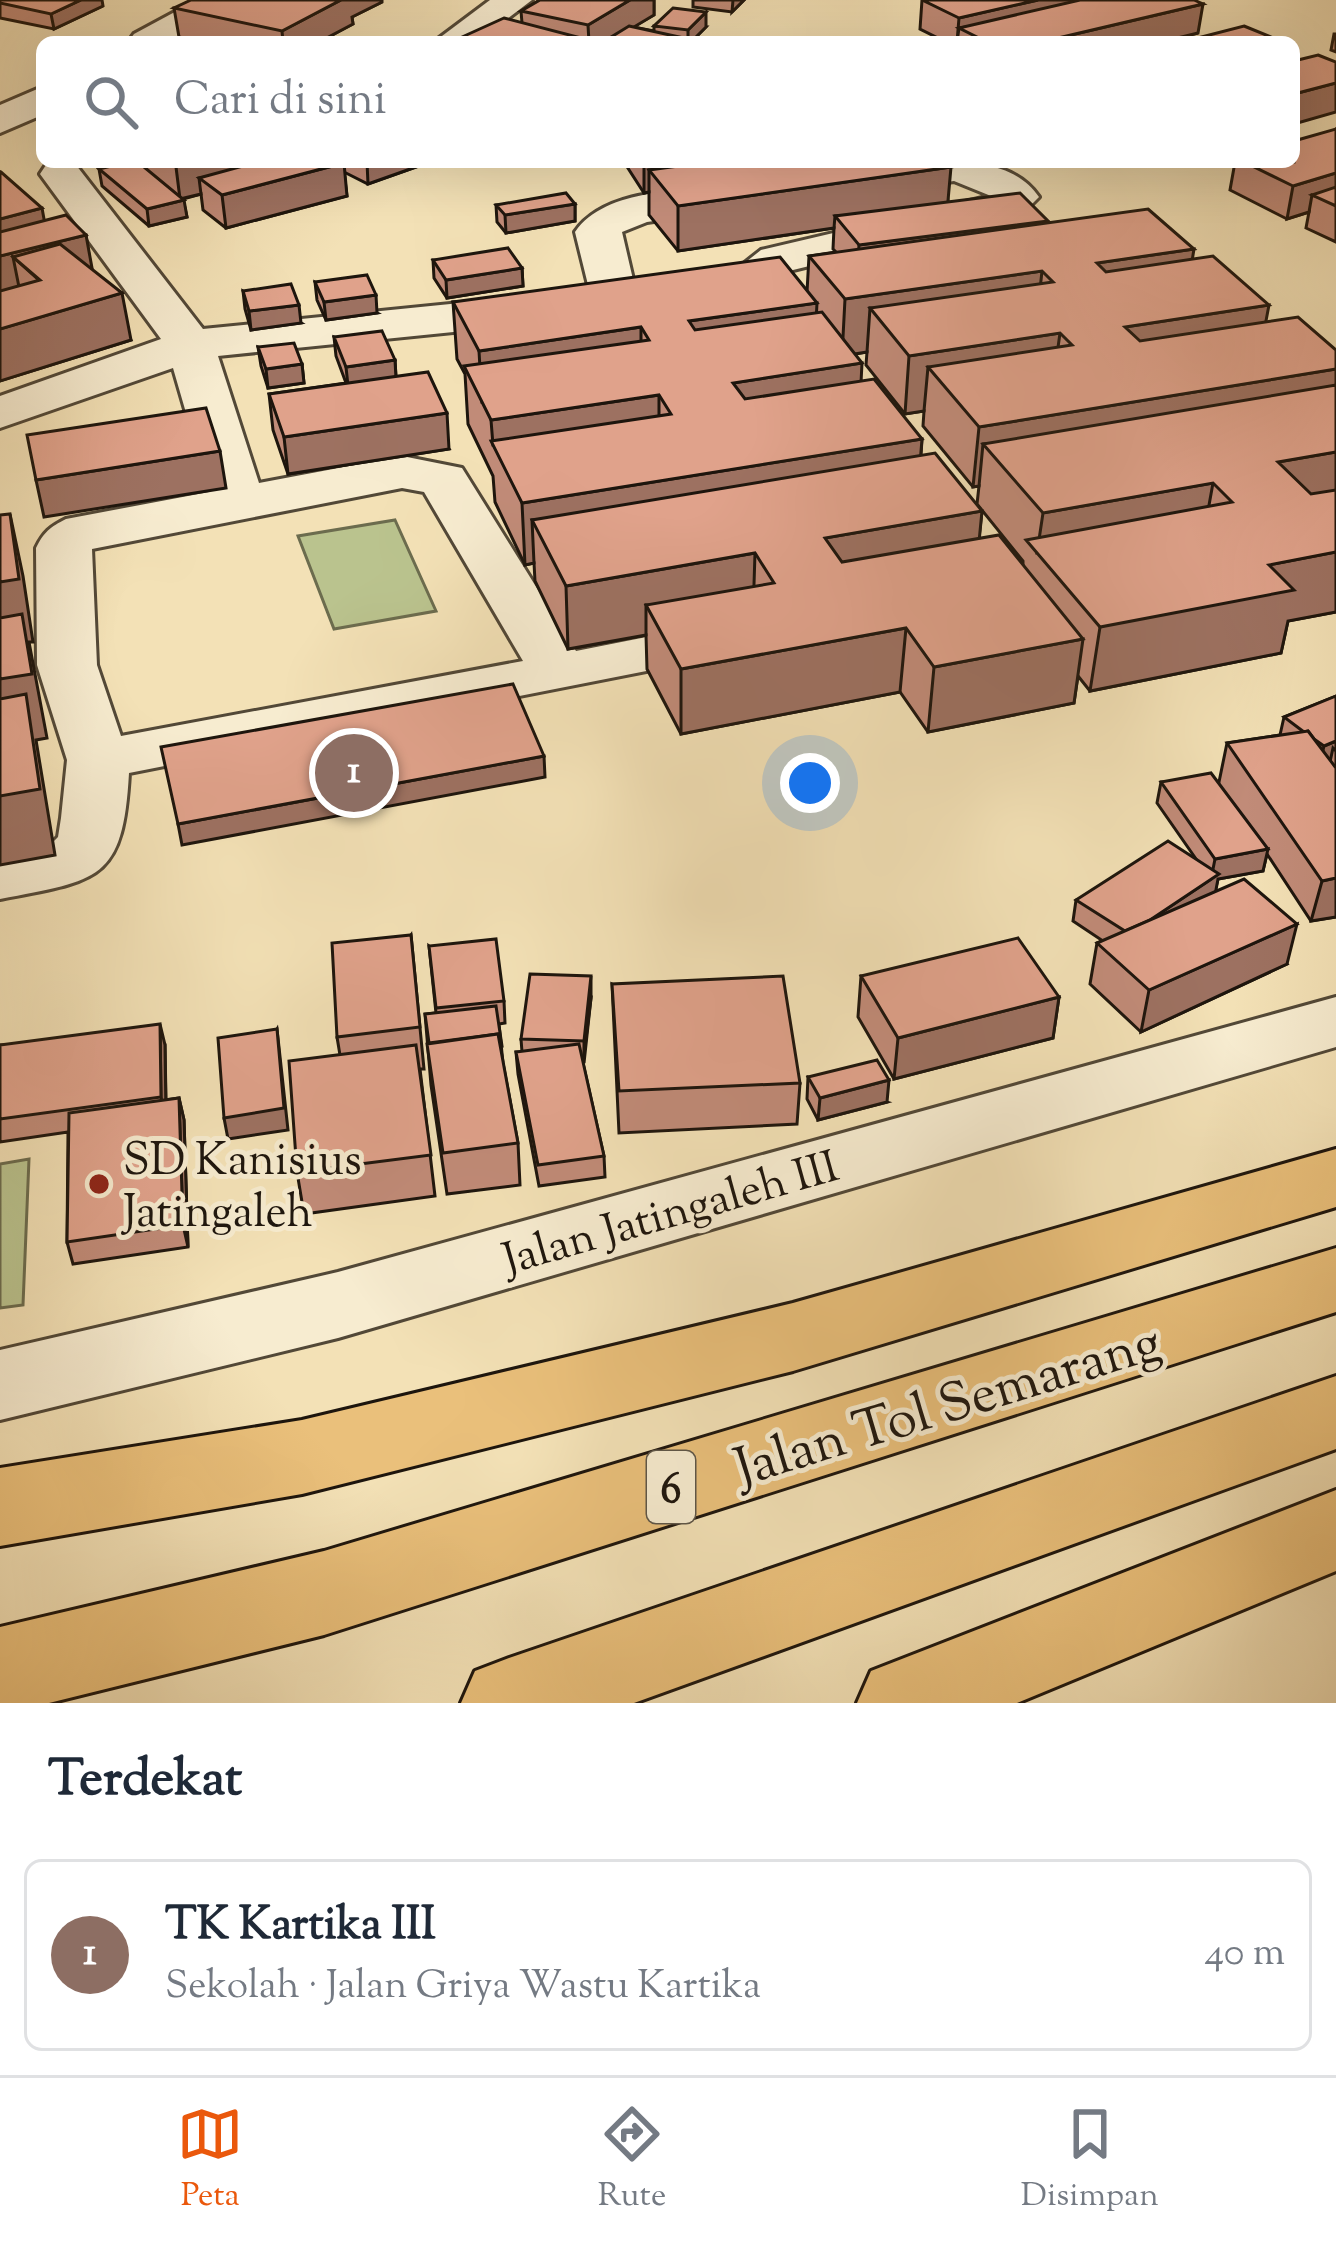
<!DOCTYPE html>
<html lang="id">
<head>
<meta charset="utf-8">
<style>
	:root { --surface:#fff; --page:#f6f6f7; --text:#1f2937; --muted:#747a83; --line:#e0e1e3; --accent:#ea580c }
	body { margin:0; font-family:"Sorts Mill Goudy",serif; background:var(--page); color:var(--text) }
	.you { position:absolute; left:810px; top:783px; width:42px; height:42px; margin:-30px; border:9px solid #fff; border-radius:50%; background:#1a73e8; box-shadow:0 0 0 18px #1a73e833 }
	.badge { display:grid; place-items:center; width:78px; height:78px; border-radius:50%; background:var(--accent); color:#fff; font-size:39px; font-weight:700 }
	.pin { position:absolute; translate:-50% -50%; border:6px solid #fff; box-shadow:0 3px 12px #0006 }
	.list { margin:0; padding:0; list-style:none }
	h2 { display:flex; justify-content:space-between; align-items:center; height:156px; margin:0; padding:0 48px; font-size:51px }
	h2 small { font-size:39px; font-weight:400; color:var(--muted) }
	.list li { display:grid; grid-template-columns:78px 1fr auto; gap:36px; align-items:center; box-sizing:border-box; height:192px; margin:0 24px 24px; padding:0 24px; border:3px solid var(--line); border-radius:18px }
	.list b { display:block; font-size:45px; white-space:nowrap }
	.list p { margin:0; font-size:39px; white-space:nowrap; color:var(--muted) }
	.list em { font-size:39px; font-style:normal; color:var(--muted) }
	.icon { flex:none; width:66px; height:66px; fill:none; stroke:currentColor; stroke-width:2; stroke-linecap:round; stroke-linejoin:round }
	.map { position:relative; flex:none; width:1336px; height:1703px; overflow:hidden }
	.search { position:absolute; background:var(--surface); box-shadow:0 12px 48px #0002; left:36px; right:36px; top:36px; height:132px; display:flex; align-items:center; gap:30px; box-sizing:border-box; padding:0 42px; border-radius:18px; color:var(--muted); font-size:45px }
	.sheet { height:372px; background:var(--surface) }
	nav { display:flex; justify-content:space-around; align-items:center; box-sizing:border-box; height:168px; border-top:3px solid var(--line); background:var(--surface); font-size:33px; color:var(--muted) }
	nav a { display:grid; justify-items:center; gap:6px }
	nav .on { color:var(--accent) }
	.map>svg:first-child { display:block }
	.green { fill:#bac38e; stroke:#6c6c4e; stroke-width:3 }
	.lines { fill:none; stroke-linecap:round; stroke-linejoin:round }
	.street-casing { stroke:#524837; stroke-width:6 }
	.highway-casing { stroke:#1d150d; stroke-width:6 }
	.street { fill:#f7ecd0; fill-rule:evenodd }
	.highway { fill:#eac07b; fill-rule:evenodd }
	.wall { fill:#c18b78; stroke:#1d150d; stroke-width:3; fill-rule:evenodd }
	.shaded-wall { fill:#9d7161; stroke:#1d150d; stroke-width:3 }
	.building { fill:#e0a28b; stroke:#1d150d; stroke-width:3 }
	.poi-dot { fill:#8f2418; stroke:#f7ecd0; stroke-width:4.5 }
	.labels { text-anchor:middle; stroke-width:10; stroke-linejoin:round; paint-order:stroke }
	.shield { fill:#f7ecd0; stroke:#5e5648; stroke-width:3 }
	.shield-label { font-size:42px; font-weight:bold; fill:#1d150d }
	.poi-label { font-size:45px; fill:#1d150d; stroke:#f7ecd0; text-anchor:start }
	.street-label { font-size:45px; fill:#1d150d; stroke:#f7ecd0 }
	.near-street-label { font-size:54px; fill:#1d150d; stroke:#f7ecd0 }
</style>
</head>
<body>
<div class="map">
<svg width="1336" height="1703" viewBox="0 0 1336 1703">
	<rect width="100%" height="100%" fill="#f3e1b6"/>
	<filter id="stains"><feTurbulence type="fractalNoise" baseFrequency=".00167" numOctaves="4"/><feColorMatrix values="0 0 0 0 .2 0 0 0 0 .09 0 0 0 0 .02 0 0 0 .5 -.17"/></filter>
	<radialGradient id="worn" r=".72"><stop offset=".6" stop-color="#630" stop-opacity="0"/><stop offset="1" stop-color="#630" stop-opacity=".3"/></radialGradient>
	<g class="green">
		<polygon points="395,520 436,611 334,629 298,536"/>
		<polygon points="29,1159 23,1305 0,1308 0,1164"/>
	</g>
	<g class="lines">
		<defs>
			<g id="street">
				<polygon points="197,0 242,0 237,8 174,42 128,42 134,34"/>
				<polygon points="490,0 532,0 477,42 434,42"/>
				<polygon points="42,87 42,115 0,133 0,105"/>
				<path d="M59 162 76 165 203 329 541 295 557 299 564 309 557 319 541 323 218 356 259 483 402 456 462 468 576 651 732 620 753 626 761 638 753 650 129 773C123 881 99 880 0 899V855L51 844 58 837 61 818 67 760 37 665 36 548C44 532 50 527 66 519L209 492 173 368 0 428V396L161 339 40 174 46 165ZM402 488 424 492 523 661 121 736 97 665 92 549Z"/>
				<path d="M910 162C955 162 1011 156 1039 197L1022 214 793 270C763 293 724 307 686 298L679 288 686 278 737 269 761 250 991 196 954 181 862 194 847 190 841 181 847 172Z"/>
				<path d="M736 185 751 189 757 198 751 207 647 222 622 232 638 301 631 311 615 315 599 311 592 301 575 232C606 187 687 191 736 185Z"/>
				<polygon points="1336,997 1336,1047 338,1338 0,1420 0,1350 338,1272"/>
			</g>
			<g id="highway">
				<polygon points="1336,1149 1336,1207 793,1371 302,1494 0,1546 0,1468 302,1420 793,1303"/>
				<polygon points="1336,1248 1336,1312 324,1635 49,1703 0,1703 0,1627 324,1551"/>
				<polygon points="1336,1376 1336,1449 634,1703 461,1703 475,1671 509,1658"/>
				<polygon points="1336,1490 1336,1571 1017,1703 857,1703 871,1671"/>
			</g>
		</defs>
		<use href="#street" class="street-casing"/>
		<use href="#highway" class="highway-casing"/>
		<use href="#street" class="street"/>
		<use href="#highway" class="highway"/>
	</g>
	<g class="wall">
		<polygon points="0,0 103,6 54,29 0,18"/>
		<polygon points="540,0 654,0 654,15 633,27 654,31 654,26 706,27 691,42 451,42 522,23 521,11"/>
		<polygon points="693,0 744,0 732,12 693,7"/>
		<polygon points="922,0 1198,33 1161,42 946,42 920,29"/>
		<polygon points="382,2 352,17 353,24 319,42 202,42 179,37 174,8"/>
		<polygon points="1334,34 1336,34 1336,52 1331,50"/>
		<polygon points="1336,129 1336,242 1306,228 1309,212 1287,219 1230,190 1235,162 1294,162"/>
		<polygon points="142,162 430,162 368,184 344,172 347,196 226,228 203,210 201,194 183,199 187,217 149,226 102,186 99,169 142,165"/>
		<path d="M624 162H945L948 202 1048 222 1192 259 1266 322 1336 350V612L1288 621 1281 653 1090 691 1078 676 1074 703 928 732 900 692 681 734 647 669 646 635 568 649 535 581 534 563 525 565 495 502 493 476 468 424 465 374 457 359 453 302 807 292 809 256 836 252 833 249 834 228 678 251 649 215V192L644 193ZM867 352 866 365 905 414 924 411 923 426 973 487 979 486 977 504 1023 561V564L979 538 982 511 921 455 922 439 861 381 855 354Z"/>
		<polygon points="0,172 44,221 86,235 91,268 131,340 0,381"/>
		<polygon points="575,204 575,221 506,233 497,222 496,205"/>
		<polygon points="433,260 522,268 523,286 447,298 434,278"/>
		<polygon points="315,282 377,313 326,320 317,300"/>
		<polygon points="243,291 301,323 251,330 245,309"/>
		<polygon points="334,337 395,360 396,376 449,449 288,474 273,430 269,394 346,383 336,356"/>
		<polygon points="258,347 302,364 304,383 268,388 261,366"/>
		<polygon points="1336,696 1336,917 1311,921 1267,854 1263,871 1218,879 1215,892 1287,964 1141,1032 1090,984 1097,943 1103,941 1073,921 1076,900 1196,859 1157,803 1161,782 1219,782 1227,743 1280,735 1284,717"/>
		<polygon points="411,935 424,1069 420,1069 435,1196 304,1214 297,1172 340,1055 337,1037"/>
		<polygon points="429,946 504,1001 505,1023 499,1024 503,1063 518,1143 520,1185 447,1194 431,1085 425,1014 436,1013"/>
		<polygon points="861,976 1059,997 1053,1038 894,1079 858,1017"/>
		<polygon points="612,984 800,1083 797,1124 619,1133"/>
		<polygon points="591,998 583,1063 604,1156 605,1177 539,1186 518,1074 516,1052 522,1052 521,1039"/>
		<polygon points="0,1045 165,1045 166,1100 179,1098 184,1120 188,1247 73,1264 67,1242 68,1132 0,1142"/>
		<polygon points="808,1077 887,1102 818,1120 807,1099"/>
	</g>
	<g class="shaded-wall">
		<polygon points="81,0 102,0 103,6 54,29 51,14"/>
		<polygon points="341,0 382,0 382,2 352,17 353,24 319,42 283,42 282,31"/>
		<polygon points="630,0 654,0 654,15 609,42 589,42 588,25"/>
		<polygon points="733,0 744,0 732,12"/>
		<polygon points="1038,0 1136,0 959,28 957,42 959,18"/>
		<polygon points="1203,4 1198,33 1161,42 1041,42"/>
		<polygon points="706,12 706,27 691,42 688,42 688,30"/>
		<polygon points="1336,83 1336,112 1294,124 1294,94"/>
		<polygon points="194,162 307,162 199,178 201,194 180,199 176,167"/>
		<polygon points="367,162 430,162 368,184"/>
		<polygon points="644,162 866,162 649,170 649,192 644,193"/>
		<polygon points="344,163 347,196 226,228 222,195"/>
		<polygon points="951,167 947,212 835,216 834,228 678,251 678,206"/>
		<polygon points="1336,173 1336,203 1312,195 1309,212 1287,219 1293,186"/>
		<polygon points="184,200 187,217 149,226 147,209"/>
		<polygon points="575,204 575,221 506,233 505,215"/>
		<polygon points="42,208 48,241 0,254 0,219"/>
		<polygon points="1048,221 857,278 859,245"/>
		<polygon points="86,235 92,268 40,281 13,257 19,287 0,292 0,256"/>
		<polygon points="1194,249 1185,304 1089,319 1097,263"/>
		<polygon points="522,268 523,286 447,298 446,280"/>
		<polygon points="1042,271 1036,327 870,308 867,352 842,356 845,299"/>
		<polygon points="122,293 131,340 0,381 0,329"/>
		<polygon points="376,295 377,313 326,320 324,302"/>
		<polygon points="817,303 814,360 689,379 689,321"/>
		<polygon points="299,305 301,323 251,330 249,311"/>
		<polygon points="1269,305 1258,363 1117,385 1125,327"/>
		<polygon points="641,327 641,385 482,402 479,351"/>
		<polygon points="1060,333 1052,391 928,367 924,411 905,414 909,356"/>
		<polygon points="395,360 396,379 348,386 346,367"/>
		<polygon points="862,363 859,422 732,442 733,383"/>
		<polygon points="302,364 304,383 268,388 266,369"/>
		<polygon points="1336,369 1336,426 983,444 979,486 973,487 979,427"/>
		<polygon points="659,395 659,454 493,445 491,420"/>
		<polygon points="447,413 449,449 288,474 284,437"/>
		<polygon points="922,439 917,500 532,520 534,563 525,565 522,503"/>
		<polygon points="220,451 226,488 44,517 36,480"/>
		<polygon points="1336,452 1336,510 1266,523 1278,462"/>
		<polygon points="1213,483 1202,544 1037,553 1043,513"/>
		<polygon points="982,511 976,573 822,600 825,538"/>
		<polygon points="10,514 23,576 33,642 29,642 47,738 36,740 55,855 0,865 0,582"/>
		<polygon points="1336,552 1336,612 1288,621 1281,653 1090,691 1100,627 1269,565"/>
		<polygon points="755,553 753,616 646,605 646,635 568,649 566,586"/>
		<polygon points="906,628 900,692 681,734 681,669"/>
		<polygon points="1083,639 1074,703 928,732 934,667"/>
		<polygon points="1336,741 1336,751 1333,748 1330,762 1319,767 1324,746"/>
		<polygon points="544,756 545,777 182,845 178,824"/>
		<polygon points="1268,849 1263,871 1218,879 1215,895 1129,934 1211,879 1215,859"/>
		<polygon points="1336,878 1336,917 1311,921 1322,881"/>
		<polygon points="1297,924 1287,964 1141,1032 1149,990"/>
		<polygon points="591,976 591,998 584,1063 584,1041"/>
		<polygon points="1059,997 1053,1038 894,1079 898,1038"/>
		<polygon points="160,1024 165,1045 166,1118 161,1097"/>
		<polygon points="277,1029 288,1130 228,1139 224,1118"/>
		<polygon points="889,1080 887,1102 818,1120 820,1098"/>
		<polygon points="179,1098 184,1120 188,1247 183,1225"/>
	</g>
	<g class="building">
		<polygon points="0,0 81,0 51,14 0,3"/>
		<polygon points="191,0 341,0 282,31 174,8"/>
		<polygon points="540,0 630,0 588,25 521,11"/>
		<polygon points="922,0 1038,0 959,18"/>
		<polygon points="1080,0 1194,0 1203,4 1041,42 987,42 959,28"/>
		<polygon points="673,8 706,12 688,30 654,26"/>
		<polygon points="504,18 589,40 584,42 451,42"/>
		<polygon points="629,26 679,37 671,42 603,42"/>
		<polygon points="1244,26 1283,42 1182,42"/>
		<polygon points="1318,55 1336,62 1336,83 1294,94 1294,61"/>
		<polygon points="1336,129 1336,173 1293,186 1244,162 1294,162 1294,141"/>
		<polygon points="128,162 138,162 184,200 147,209 99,169"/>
		<polygon points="168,162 194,162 176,167"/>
		<polygon points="258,162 342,162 344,163 222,195 199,178"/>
		<polygon points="708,162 945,162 951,167 678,206 649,170"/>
		<polygon points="0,172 1,172 42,208 0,219"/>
		<polygon points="1336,187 1336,206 1312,195"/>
		<polygon points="566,193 575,204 505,215 496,205"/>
		<polygon points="1020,193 1048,221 859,245 835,216"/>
		<polygon points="1148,209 1194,249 1097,263 1106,272 1213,256 1269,305 1125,327 1140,341 1298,317 1336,350 1336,369 979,427 928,367 1072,345 1060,333 909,356 870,308 1053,282 1042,271 845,299 809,256"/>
		<polygon points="66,215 86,235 0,256 0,232"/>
		<polygon points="60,244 122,293 0,329 0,291 40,280 13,257"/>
		<polygon points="508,248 522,268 446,280 433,260"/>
		<polygon points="780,257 817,303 689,321 695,330 822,312 862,363 733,383 745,399 874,379 922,439 522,503 491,441 671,414 659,395 491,420 464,366 649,340 641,327 479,351 453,302"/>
		<polygon points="367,275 376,295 324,302 315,282"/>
		<polygon points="291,284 299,305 249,311 243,291"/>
		<polygon points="382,331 395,360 346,367 334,337"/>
		<polygon points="294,343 302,364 266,369 258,347"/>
		<polygon points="428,372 447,413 284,437 269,394"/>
		<polygon points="1336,385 1336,452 1278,462 1311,494 1336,490 1336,552 1269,565 1294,590 1100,627 1026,540 1232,502 1213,483 1043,513 983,444"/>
		<polygon points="206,408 220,451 36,480 27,435"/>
		<polygon points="935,453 982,511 825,538 842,562 999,535 1083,639 934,667 906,628 681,669 646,605 774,583 755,553 566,586 532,520"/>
		<polygon points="10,514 19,579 0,582 0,515"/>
		<polygon points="22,614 32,674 0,679 0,618"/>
		<polygon points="513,684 544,756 178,824 161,747"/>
		<polygon points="26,694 40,789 0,796 0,699"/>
		<polygon points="1336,696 1336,741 1324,746 1314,739 1308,731 1304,732 1284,717"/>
		<polygon points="1308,731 1336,768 1336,878 1322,881 1227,743"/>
		<polygon points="1211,773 1268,849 1215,859 1161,782"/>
		<polygon points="1168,841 1219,874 1150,920 1125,931 1076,900"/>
		<polygon points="1244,879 1297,924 1149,990 1097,943"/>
		<polygon points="411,935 420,1027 337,1037 332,943"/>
		<polygon points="1018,938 1059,997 898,1038 861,976"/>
		<polygon points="496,939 504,1001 436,1008 429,946"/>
		<polygon points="530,974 591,976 584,1041 521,1039"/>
		<polygon points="783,976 800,1083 619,1091 612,984"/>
		<polygon points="496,1006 502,1046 500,1046 498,1034 429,1043 425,1014"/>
		<polygon points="160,1024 161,1097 0,1119 0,1045"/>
		<polygon points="277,1029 284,1108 224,1118 218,1038"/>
		<polygon points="498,1034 518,1143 443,1153 427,1044"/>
		<polygon points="579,1044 604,1156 538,1165 516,1052"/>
		<polygon points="416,1045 431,1155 297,1172 289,1061"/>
		<polygon points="877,1060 889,1080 820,1098 808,1077"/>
		<polygon points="179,1098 183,1225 67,1242 69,1113"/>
	</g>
	<circle class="poi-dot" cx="99" cy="1184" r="12"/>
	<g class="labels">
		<rect class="shield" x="647" y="1451" width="48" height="72" rx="9"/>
		<g class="shield-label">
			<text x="671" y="1502">6</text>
		</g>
		<g class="poi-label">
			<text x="123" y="1174">SD Kanisius<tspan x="123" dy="52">Jatingaleh</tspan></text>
		</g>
		<g class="street-label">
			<text transform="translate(670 1211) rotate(-16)" y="16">Jalan Jatingaleh III</text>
		</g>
		<g class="near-street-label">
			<text transform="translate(947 1403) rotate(-17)" y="19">Jalan Tol Semarang</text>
		</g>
	</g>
	<rect width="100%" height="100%" filter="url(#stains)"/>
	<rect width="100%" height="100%" fill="url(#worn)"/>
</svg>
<div class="you"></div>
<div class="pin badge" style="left:354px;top:773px;background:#8d6e63">1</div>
<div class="search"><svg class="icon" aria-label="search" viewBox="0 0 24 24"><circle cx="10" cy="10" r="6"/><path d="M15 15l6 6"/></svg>Cari di sini</div>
</div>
<section class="sheet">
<h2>Terdekat<small></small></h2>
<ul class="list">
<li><span class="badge" style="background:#8d6e63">1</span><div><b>TK Kartika III</b><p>Sekolah · Jalan Griya Wastu Kartika</p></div><em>40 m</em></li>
</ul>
</section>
<nav>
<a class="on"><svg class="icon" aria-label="map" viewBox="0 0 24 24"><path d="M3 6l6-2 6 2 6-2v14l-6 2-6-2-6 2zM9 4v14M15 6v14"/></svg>Peta</a>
<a><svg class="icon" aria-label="directions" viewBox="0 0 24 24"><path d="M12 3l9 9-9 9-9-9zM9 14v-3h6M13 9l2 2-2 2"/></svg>Rute</a>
<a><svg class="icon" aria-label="saved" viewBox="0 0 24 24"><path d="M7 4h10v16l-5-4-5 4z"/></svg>Disimpan</a>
</nav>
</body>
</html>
